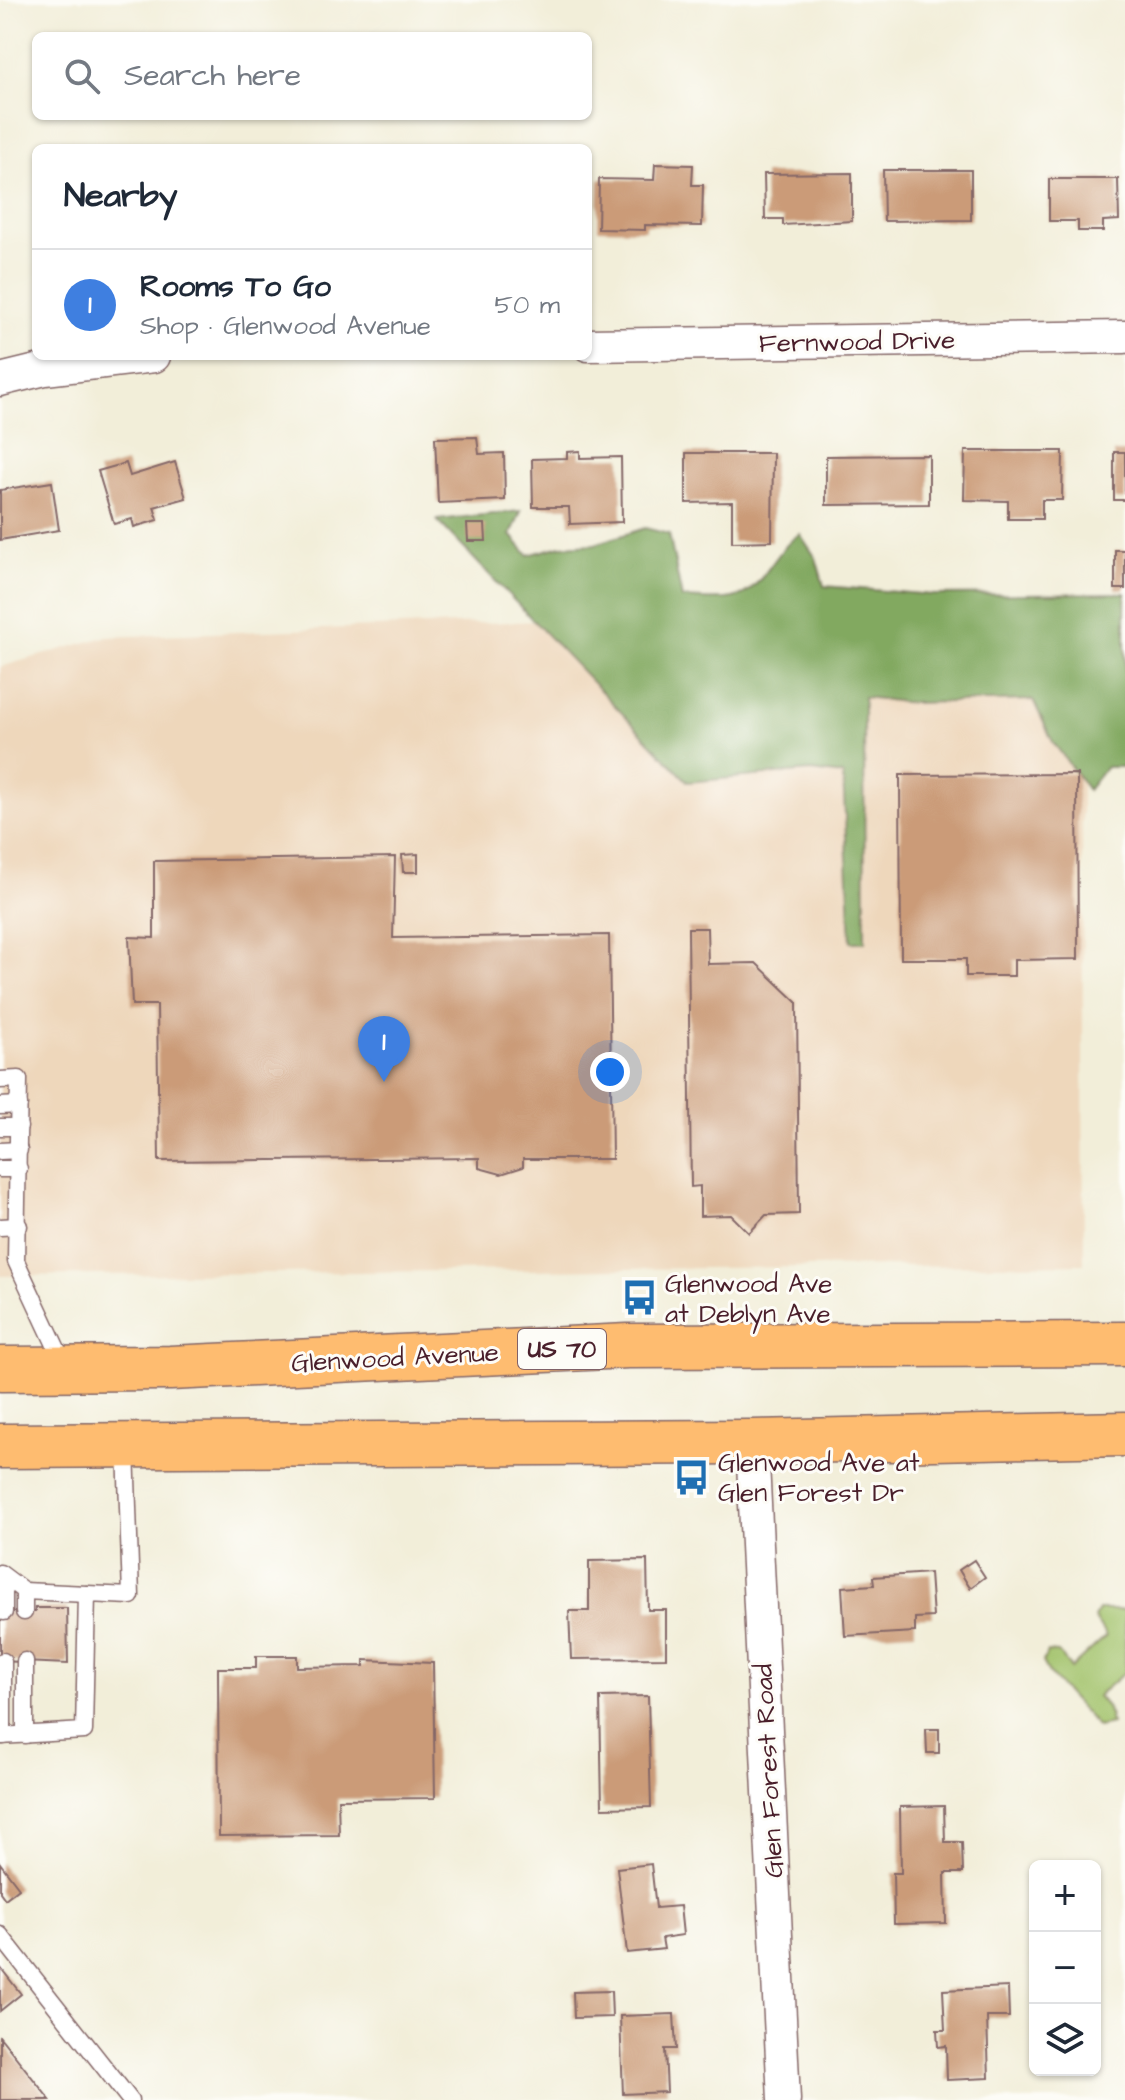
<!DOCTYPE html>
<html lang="en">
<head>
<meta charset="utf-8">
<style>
	:root { --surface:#fff; --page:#f2f2f3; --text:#1f2937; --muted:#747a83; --line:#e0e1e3; --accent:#1f6fb2 }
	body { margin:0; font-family:"Architects Daughter",sans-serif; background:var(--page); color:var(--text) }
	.controls { position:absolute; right:24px; bottom:24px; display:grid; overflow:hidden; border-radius:12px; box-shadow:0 2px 6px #0004 }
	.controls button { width:72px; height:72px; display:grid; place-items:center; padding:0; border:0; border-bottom:2px solid var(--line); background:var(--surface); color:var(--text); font:40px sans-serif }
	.you { position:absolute; left:610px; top:1072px; width:28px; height:28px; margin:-20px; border:6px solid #fff; border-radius:50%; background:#1a73e8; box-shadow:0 0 0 12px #1a73e833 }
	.badge { display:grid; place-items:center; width:52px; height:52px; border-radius:50%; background:var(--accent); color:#fff; font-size:26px; font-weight:700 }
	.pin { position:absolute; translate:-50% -66px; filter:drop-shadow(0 2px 4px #0008) }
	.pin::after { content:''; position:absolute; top:42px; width:28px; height:24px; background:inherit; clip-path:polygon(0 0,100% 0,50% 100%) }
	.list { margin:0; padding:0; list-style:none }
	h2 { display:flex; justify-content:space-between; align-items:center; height:104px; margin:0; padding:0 32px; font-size:34px }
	h2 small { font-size:26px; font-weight:400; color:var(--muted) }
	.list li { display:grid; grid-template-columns:52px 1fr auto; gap:24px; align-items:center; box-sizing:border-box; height:112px; padding:0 32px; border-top:2px solid var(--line) }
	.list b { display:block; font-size:30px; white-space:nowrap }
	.list p { margin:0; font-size:26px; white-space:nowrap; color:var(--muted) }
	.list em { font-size:26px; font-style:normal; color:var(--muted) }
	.icon { flex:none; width:44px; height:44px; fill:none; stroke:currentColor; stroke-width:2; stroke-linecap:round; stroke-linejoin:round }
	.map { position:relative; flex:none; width:1125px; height:2100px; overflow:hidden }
	.search { position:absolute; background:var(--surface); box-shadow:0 2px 6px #0004; left:32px; top:32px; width:560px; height:88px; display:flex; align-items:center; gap:20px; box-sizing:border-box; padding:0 28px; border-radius:12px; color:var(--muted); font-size:30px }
	.panel { position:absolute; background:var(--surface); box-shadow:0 2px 6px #0004; left:32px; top:144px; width:560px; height:216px; border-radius:12px }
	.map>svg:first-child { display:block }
	.built { fill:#eed7bb }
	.green { fill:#a3c36c; stroke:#76714c; stroke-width:2 }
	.forest { fill:#82a960; stroke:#666446; stroke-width:2 }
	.building { fill:#cb9b78 }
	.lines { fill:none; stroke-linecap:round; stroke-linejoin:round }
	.service-casing { stroke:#856768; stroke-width:19 }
	.minor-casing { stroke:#856768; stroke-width:35 }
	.trunk-casing { stroke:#856768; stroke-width:47 }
	.service { stroke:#fff; stroke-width:16 }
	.minor { stroke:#fff; stroke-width:32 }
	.trunk { stroke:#febc70; stroke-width:44 }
	.labels { text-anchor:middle; stroke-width:6; stroke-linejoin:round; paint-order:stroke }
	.shield { fill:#fdfcf7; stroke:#806168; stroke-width:2 }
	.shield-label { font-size:24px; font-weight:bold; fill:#4a1f2b }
	.street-label { font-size:26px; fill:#4a1f2b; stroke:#fdfcf7 }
	.poi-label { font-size:26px; fill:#4a1f2b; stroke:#fdfcf7; text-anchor:start }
</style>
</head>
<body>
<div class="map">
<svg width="1125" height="2100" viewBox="0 0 1125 2100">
	<rect width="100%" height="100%" fill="#fdfcf7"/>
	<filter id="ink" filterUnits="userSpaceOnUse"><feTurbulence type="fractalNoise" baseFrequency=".0125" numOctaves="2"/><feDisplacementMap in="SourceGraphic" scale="16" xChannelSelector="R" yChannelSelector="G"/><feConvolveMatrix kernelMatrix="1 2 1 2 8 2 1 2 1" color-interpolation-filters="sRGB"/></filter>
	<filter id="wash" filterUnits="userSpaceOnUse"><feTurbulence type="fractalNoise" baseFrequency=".006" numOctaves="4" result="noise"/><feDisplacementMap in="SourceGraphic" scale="32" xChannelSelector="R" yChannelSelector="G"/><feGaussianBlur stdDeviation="1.8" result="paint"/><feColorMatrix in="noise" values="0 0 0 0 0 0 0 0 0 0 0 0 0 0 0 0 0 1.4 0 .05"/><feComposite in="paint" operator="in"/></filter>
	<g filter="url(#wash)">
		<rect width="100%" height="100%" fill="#f2eed9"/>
		<polygon class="built" points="1081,601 1084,1264 0,1276 0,667 105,637"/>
		<polygon class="green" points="1098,1610 1125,1610 1125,1672 1097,1696 1108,1709 1111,1724 1098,1727 1050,1675 1043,1662 1047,1652 1058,1653 1071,1668 1106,1636 1094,1618"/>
		<path class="forest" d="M521 511 511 535 528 555 561 546 595 544 645 528 669 534 682 598C698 598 717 601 733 598 763 592 774 549 800 534L816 558 824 586 934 595 1125 593V767H1106L1088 790 1053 742 1033 700 911 703 864 697 865 942H851L843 775 811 771 688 782 437 520Z"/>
		<g id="blocks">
			<g class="building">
				<polygon points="655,164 693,165 692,185 703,185 702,226 645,225 645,230 598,229 599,179 654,180"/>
				<polygon points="883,170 971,170 971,220 884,221"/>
				<polygon points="852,173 852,221 783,225 783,219 765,219 764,174"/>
				<polygon points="1049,179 1118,179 1119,220 1103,221 1103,231 1078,231 1078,221 1049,221"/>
				<polygon points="477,437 479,454 504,453 505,500 438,503 435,438"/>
				<polygon points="580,451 580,458 621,457 622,522 570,524 569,507 533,507 532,459 567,458 567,452"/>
				<polygon points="965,451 1063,451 1062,500 1042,500 1042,519 1008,519 1008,501 964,500"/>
				<rect x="1114" y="452" width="11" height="48"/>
				<polygon points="686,453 773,453 772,541 732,542 732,502 686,503"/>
				<polygon points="929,455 929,504 826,505 826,456"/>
				<polygon points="175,462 186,498 154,507 158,520 134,527 132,519 114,524 98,471 126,463 130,476"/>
				<polygon points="52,482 59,530 0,540 0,490"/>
				<polygon points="467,524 485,524 486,541 468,541"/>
				<rect x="1115" y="550" width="10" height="39"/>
				<polygon points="1077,774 1078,959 1014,960 1014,976 966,976 966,959 901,959 900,775"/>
				<polygon points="418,854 418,872 403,872 402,855"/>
				<polygon points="395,857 393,938 609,935 612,1159 523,1159 523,1167 501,1174 479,1168 479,1158 159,1161 157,1005 132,1005 129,937 154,938 154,861"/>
				<polygon points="688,928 707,928 708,964 756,963 797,1002 799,1214 766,1215 749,1233 731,1215 700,1216 700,1186 691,1187"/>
				<polygon points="647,1560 648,1610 666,1610 666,1658 571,1659 569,1611 589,1611 589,1561"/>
				<polygon points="974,1560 985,1577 970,1588 959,1570"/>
				<polygon points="930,1573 933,1617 915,1618 915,1632 845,1636 842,1587 874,1585 873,1577"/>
				<polygon points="35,1608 67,1608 68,1664 0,1661 0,1612 35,1612"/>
				<polygon points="256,1656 297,1656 297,1667 364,1666 364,1660 433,1663 435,1798 338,1799 339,1835 219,1836 218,1668 256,1668"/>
				<polygon points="648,1696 651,1807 602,1808 600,1697"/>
				<polygon points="926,1729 939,1729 939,1753 927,1753"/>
				<polygon points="944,1806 945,1842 962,1842 963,1873 945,1873 946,1923 894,1924 893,1873 901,1873 900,1807"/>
				<polygon points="0,1863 19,1888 5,1899 0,1892"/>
				<polygon points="651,1864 656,1908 680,1906 683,1935 662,1938 664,1949 627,1953 617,1868"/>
				<polygon points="0,1967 21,1994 0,2011"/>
				<polygon points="1008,1987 1009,2017 987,2017 989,2078 947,2080 946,2046 938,2047 937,2030 945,2030 943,1990"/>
				<polygon points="611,1991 612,2017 574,2018 573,1992"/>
				<polygon points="674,2014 676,2049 665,2049 667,2092 623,2094 620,2016"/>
				<polygon points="0,2037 50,2100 0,2100"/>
			</g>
		</g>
	</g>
	<g filter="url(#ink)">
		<use href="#blocks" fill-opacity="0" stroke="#856768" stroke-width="2"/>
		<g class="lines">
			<defs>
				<g id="service">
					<polyline points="0,1080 19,1079 16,1261 64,1364"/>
					<polyline points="0,1106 19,1105"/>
					<polyline points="0,1127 19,1127"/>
					<polyline points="0,1151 19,1150"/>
					<polyline points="0,1169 19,1169"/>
					<polyline points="0,1227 19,1226"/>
					<polyline points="0,1573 24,1591 24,1612"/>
					<polyline points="0,1583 4,1588 4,1612"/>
					<polyline points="24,1591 87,1594"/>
					<polyline points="25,1735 25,1661"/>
					<polyline points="0,1736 84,1731 87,1594 131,1596 126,1448"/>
					<polyline points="3,1736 3,1661"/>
					<polyline points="0,1935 130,2100"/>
				</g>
				<g id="minor">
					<polyline points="588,345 1125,337"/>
					<polyline points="0,380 45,369 154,356"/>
					<polyline points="752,1442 784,2100"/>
				</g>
				<g id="trunk">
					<polyline points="0,1369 170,1368 628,1346 1125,1344"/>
					<polyline points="0,1446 752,1442 1125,1434"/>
				</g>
			</defs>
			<use href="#service" class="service-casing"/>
			<use href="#minor" class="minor-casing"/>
			<use href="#trunk" class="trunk-casing"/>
			<use href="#service" class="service"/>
			<use href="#minor" class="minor"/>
			<use href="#trunk" class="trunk"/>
		</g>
	</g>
	<defs>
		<symbol id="bus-bare" viewBox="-9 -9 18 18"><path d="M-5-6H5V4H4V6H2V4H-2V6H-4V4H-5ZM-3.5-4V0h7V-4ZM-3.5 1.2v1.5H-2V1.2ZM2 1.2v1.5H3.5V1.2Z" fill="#1f6fb2" stroke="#fdfcf7" stroke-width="2.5" paint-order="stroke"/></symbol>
	</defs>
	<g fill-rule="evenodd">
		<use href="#bus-bare" x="614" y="1272" width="51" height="51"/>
		<use href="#bus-bare" x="666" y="1452" width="51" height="51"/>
	</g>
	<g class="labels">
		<rect class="shield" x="518" y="1329" width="88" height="40" rx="6"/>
		<g class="shield-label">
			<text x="562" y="1357">US 70</text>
		</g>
		<g class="street-label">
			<text transform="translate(857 341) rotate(-1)" y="9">Fernwood Drive</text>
			<text transform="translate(395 1357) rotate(-3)" y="9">Glenwood Avenue</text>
			<text transform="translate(768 1771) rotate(-93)" y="9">Glen Forest Road</text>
		</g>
		<g class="poi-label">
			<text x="665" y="1292">Glenwood Ave<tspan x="665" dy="30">at Deblyn Ave</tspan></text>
			<text x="718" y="1471">Glenwood Ave at<tspan x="718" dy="30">Glen Forest Dr</tspan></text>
		</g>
	</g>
</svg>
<div class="controls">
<button>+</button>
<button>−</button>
<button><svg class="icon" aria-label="layers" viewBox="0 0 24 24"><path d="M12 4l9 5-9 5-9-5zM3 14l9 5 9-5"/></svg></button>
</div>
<div class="you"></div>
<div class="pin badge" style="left:384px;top:1082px;background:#3f7fe0">1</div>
<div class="search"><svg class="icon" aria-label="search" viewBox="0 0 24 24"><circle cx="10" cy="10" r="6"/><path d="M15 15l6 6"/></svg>Search here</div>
<section class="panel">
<h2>Nearby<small></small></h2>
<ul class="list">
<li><span class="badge" style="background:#3f7fe0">1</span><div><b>Rooms To Go</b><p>Shop · Glenwood Avenue</p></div><em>50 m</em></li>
</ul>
</section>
</div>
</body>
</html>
